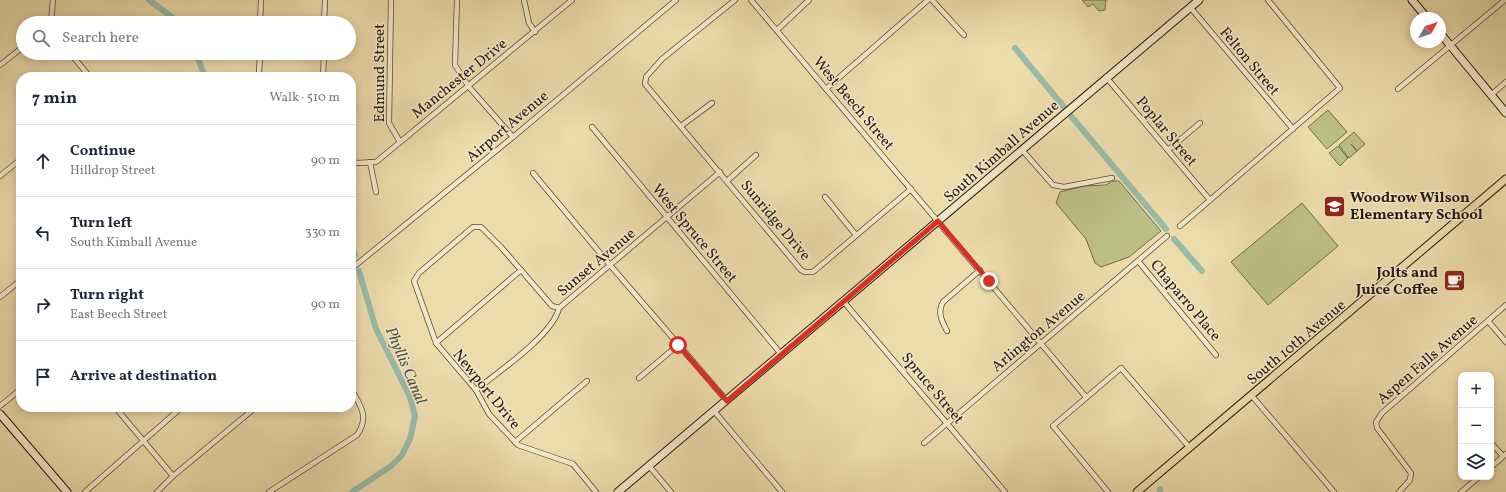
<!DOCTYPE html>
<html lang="en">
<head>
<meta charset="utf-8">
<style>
	:root { --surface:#fff; --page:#f6f6f7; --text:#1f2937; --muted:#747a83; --line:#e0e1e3 }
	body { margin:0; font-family:Vollkorn,serif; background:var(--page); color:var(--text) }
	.controls { position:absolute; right:12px; bottom:12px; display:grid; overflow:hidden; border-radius:8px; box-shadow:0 2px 10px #0003 }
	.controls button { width:36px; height:36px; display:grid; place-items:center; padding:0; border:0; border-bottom:1px solid var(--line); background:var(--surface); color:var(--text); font:20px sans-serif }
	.compass { position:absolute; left:1410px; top:12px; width:36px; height:36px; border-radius:50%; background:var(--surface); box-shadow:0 2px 10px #0003; rotate:50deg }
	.stop { position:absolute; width:12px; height:12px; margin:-9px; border:3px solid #d93025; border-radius:50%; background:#fff }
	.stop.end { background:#d93025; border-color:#fff; box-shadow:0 1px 4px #0008 }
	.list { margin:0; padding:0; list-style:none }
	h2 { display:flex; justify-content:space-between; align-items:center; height:52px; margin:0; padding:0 16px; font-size:17px }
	h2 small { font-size:13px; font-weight:400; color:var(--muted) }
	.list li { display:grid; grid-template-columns:26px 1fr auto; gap:12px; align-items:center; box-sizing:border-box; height:72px; padding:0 16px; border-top:1px solid var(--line) }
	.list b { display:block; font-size:15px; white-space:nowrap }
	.list p { margin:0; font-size:13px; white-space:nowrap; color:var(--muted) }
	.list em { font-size:13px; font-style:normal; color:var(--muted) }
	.icon { flex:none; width:22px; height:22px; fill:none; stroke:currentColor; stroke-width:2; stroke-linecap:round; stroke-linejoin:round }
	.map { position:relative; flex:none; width:1506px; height:492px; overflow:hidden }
	.search { position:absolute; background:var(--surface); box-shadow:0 2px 10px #0003; left:16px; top:16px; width:340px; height:44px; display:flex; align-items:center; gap:10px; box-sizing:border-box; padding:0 14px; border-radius:22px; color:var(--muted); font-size:15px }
	.panel { position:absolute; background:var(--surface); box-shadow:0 2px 10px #0003; left:16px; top:72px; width:340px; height:340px; border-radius:16px }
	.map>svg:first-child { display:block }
	.green { fill:#bbbf86; stroke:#716b4b }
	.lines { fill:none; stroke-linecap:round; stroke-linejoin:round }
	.canal { stroke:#99bba9; stroke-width:6 }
	.street-casing { stroke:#584837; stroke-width:6 }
	.secondary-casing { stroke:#271710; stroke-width:9 }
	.primary-casing { stroke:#271710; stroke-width:9 }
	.street { stroke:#f3e8c8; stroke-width:4.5 }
	.secondary { stroke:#f3e8c8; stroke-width:7 }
	.primary { stroke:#ecdbab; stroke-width:7 }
	.route { stroke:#d93025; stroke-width:5 }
	.labels { text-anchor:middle; stroke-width:3; stroke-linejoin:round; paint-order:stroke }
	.street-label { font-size:15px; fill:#271710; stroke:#f3e8c8 }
	.poi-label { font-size:15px; font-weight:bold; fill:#271710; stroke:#f3e8c8; text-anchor:start }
	.water-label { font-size:16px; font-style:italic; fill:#4f5046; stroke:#f3e8c8 }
</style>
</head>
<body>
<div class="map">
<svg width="1506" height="492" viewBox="0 0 1506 492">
	<rect width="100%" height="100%" fill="#ecdbab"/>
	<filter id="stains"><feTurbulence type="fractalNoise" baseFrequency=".005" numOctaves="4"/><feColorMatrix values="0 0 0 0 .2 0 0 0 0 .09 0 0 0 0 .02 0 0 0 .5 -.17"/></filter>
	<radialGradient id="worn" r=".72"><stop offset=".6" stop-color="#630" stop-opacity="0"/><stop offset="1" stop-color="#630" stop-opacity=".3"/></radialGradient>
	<g class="green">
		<polygon points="1082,0 1106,0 1105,10 1099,11 1093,4 1088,7"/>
		<polygon points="1328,110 1347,132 1327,149 1308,127"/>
		<polygon points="1354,132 1365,144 1357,151 1351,144 1357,151 1349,158 1339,145"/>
		<polygon points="1338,146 1348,158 1340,166 1329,153"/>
		<polygon points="1112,181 1119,181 1161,231 1129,257 1101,267 1095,263 1086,239 1056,203 1060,192 1084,186 1106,185"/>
		<polygon points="1302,203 1338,246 1268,305 1231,262"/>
	</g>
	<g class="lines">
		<g class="canal">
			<polyline points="149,0 180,23"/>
			<polyline points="1015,48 1064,107"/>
			<polyline points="196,53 205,77"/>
			<polyline points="1071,116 1166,229"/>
			<polyline points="1174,239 1202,271"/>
			<polyline points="351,243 355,255"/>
			<polyline points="352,492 391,466 402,455 410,439 415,416 410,397 376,329 359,271"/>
			<polyline points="1160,492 1160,489"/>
		</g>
		<defs>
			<g id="street">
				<polyline points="391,0 389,123 400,142"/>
				<polyline points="457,0 455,65 469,87 513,137"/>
				<polyline points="524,0 529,23 535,32"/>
				<polyline points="735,0 662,59 646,77 645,84 801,270 805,272 813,272 911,189"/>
				<polyline points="751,0 1086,397"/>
				<polyline points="932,0 964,35"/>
				<polyline points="1190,7 1293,129"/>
				<polyline points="51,23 53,0"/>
				<polyline points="260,23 261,0"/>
				<polyline points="324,23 325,0"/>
				<polyline points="777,30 809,0"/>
				<polyline points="70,53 90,77"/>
				<polyline points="260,53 259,74 261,77"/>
				<polyline points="74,58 83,53"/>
				<polyline points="0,65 23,47"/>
				<polyline points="323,77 324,53"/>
				<polyline points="1106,77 1210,200"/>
				<polyline points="826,89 928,0"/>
				<polyline points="1398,89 1505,0"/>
				<polyline points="1491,95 1506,82"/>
				<polyline points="681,126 712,103"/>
				<polyline points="592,127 781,354"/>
				<polyline points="1022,150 1053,185 1064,187 1112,178"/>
				<polyline points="1168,150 1200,123"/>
				<polyline points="351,161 357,163 376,162 572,0"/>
				<polyline points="370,162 376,192"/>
				<polyline points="533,173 610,265 727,401"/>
				<polyline points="0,176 21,159"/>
				<polyline points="727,181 756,155"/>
				<polyline points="825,197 856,235"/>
				<polyline points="1180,226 1340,88 1268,0"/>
				<polyline points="1138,261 1216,355"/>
				<polyline points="351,269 513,137 676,0"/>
				<polyline points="0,297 21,280"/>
				<polyline points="843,301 1005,492"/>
				<polyline points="559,308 552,306 501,247 481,227 473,227 419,273 414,281 436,343 476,390 489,414 518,445 573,464 596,492"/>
				<polyline points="1489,322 1506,342"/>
				<path d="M947 331C942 321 937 313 943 302L980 270"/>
				<polyline points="436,343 521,270"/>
				<polyline points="639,378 678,345"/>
				<path d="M476 390C498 372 553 335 559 308L720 172"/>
				<polyline points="1252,396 1334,492"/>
				<polyline points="0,406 21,389"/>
				<polyline points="115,407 173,476"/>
				<polyline points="714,411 782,492"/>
				<polyline points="515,442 587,381"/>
				<polyline points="924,443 1167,236"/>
				<polyline points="1491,443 1503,456"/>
				<polyline points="649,466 671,492"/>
				<polyline points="1491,467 1506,454"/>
				<polyline points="85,492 182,407"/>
				<polyline points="157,492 173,476 256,407"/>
				<path d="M269 492 357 435C370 416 360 406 351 388"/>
				<polyline points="1108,492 1053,426 1121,368 1190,448"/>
				<polyline points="1399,492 1410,480 1411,473 1377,428 1376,422 1382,413 1506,305"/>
				<polyline points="1461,492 1479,477"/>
			</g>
			<g id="secondary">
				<polyline points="1412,0 1427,18"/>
				<polyline points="1440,33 1506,113"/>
				<polyline points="0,414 67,492"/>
				<polyline points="618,492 1199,0"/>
			</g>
			<polyline id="primary" points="1137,492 1506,179"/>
		</defs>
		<use href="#street" class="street-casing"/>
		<use href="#secondary" class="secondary-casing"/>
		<use href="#primary" class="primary-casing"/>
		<use href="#street" class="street"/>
		<use href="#secondary" class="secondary"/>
		<use href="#primary" class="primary"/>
	</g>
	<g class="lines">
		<polyline class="route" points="678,345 727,401 938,221 989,281"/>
	</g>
	<defs>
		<symbol id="school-square" viewBox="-11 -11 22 22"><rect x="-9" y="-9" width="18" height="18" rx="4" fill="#8f2418" stroke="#f3e8c8"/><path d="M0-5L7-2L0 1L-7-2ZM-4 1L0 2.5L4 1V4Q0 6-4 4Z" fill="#fff"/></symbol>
		<symbol id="cafe-square" viewBox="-11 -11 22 22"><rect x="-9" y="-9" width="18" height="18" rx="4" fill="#8f2418" stroke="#f3e8c8"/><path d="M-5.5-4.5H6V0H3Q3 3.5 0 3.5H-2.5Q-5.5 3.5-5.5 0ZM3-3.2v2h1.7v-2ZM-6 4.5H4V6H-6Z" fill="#fff"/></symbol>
	</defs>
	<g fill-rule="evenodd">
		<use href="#school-square" x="1322" y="194" width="25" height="25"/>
		<use href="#cafe-square" x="1442" y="268" width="25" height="25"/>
	</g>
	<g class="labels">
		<g class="street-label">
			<text transform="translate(1250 61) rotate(50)" y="5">Felton Street</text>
			<text transform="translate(379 73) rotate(-90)" y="5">Edmund Street</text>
			<text transform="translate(459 78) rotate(-39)" y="5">Manchester Drive</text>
			<text transform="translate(854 103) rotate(50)" y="5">West Beech Street</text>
			<text transform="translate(507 126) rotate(-40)" y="5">Airport Avenue</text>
			<text transform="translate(1167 131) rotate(50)" y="5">Poplar Street</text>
			<text transform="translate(1001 151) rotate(-41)" y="5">South Kimball Avenue</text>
			<text transform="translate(776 220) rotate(50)" y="5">Sunridge Drive</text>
			<text transform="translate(695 233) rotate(50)" y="5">West Spruce Street</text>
			<text transform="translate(596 262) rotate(-40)" y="5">Sunset Avenue</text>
			<text transform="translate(1186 300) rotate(50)" y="5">Chaparro Place</text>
			<text transform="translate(1038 331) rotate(-40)" y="5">Arlington Avenue</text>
			<text transform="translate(1296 342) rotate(-40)" y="5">South 10th Avenue</text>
			<text transform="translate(1427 359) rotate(-41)" y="5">Aspen Falls Avenue</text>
			<text transform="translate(933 388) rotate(50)" y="5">Spruce Street</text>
			<text transform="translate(487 389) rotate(51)" y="5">Newport Drive</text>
		</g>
		<g class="poi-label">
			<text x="1350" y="202">Woodrow Wilson<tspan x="1350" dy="17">Elementary School</tspan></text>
			<text x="1438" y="277" text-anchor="end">Jolts and<tspan x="1438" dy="17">Juice Coffee</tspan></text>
		</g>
		<g class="water-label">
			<text transform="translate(407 365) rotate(67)" y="6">Phyllis Canal</text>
		</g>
	</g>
	<rect width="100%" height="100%" filter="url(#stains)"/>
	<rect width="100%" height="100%" fill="url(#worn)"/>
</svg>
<div class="controls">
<button>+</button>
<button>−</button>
<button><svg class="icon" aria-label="layers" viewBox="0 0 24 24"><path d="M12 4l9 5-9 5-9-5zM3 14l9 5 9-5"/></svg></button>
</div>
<svg class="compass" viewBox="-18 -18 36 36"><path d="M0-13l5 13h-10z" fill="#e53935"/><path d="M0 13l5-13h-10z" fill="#747a83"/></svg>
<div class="stop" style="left:678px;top:345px"></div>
<div class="stop end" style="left:989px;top:281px"></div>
<div class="search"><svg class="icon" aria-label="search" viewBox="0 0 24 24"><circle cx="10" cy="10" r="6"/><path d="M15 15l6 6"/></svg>Search here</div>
<section class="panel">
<h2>7 min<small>Walk · 510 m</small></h2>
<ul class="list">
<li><svg class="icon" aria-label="ahead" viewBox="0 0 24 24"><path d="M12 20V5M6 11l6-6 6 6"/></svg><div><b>Continue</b><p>Hilldrop Street</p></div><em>90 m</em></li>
<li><svg class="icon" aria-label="left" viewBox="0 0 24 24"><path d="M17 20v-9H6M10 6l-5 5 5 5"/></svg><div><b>Turn left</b><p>South Kimball Avenue</p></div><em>330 m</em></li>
<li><svg class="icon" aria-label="right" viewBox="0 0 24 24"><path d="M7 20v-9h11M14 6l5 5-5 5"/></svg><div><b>Turn right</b><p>East Beech Street</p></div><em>90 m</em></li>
<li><svg class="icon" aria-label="arrive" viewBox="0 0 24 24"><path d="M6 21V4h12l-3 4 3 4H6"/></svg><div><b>Arrive at destination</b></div></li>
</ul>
</section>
</div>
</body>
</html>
